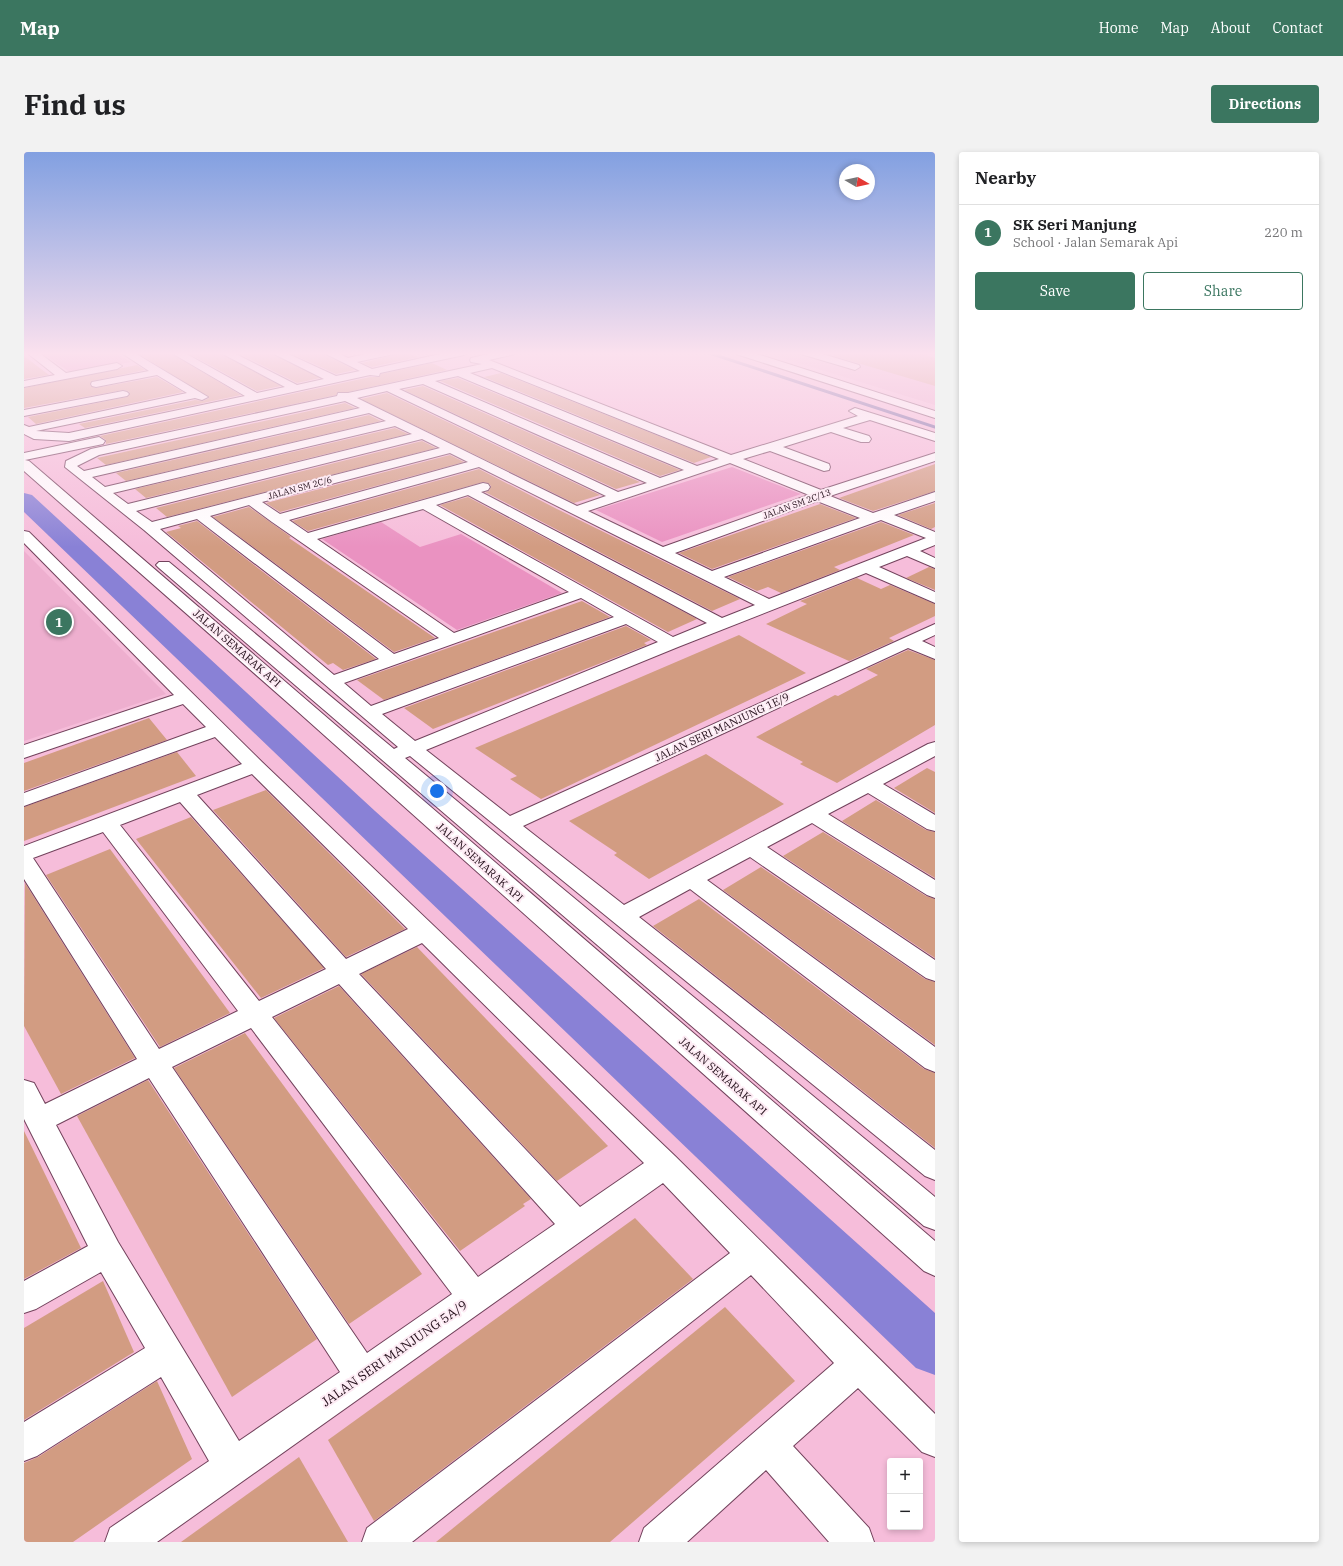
<!DOCTYPE html>
<html lang="en">
<head>
<meta charset="utf-8">
<style>
	:root { --surface:#fff; --page:#f2f2f2; --text:#202124; --muted:#757577; --line:#e0e0e0; --accent:#3b7660 }
	body { margin:0; font-family:"IBM Plex Serif",serif; background:var(--page); color:var(--text) }
	.controls { position:absolute; right:12px; bottom:12px; display:grid; overflow:hidden; border-radius:4px; box-shadow:0 2px 6px #0003 }
	.controls button { width:36px; height:36px; display:grid; place-items:center; padding:0; border:0; border-bottom:1px solid var(--line); background:var(--surface); color:var(--text); font:20px sans-serif }
	.compass { position:absolute; left:815px; top:12px; width:36px; height:36px; border-radius:50%; background:var(--surface); box-shadow:0 2px 6px #0003; rotate:99deg }
	.you { position:absolute; left:413px; top:639px; width:14px; height:14px; margin:-10px; border:3px solid #fff; border-radius:50%; background:#1a73e8; box-shadow:0 0 0 6px #1a73e833 }
	.badge { display:grid; place-items:center; width:26px; height:26px; border-radius:50%; background:var(--accent); color:#fff; font-size:13px; font-weight:700 }
	.pin { position:absolute; translate:-50% -50%; border:2px solid #fff; box-shadow:0 1px 4px #0006 }
	.list { margin:0; padding:0; list-style:none }
	h2 { display:flex; justify-content:space-between; align-items:center; height:52px; margin:0; padding:0 16px; font-size:17px }
	h2 small { font-size:13px; font-weight:400; color:var(--muted) }
	.list li { display:grid; grid-template-columns:26px 1fr auto; gap:12px; align-items:center; box-sizing:border-box; height:56px; padding:0 16px; border-top:1px solid var(--line) }
	.list b { display:block; font-size:15px; white-space:nowrap }
	.list p { margin:0; font-size:13px; white-space:nowrap; color:var(--muted) }
	.list em { font-size:13px; font-style:normal; color:var(--muted) }
	.actions { display:flex; gap:8px; padding:12px 16px }
	.actions a { flex:1; padding:9px 0; border:1px solid var(--accent); border-radius:4px; text-align:center; font-size:14px; color:var(--accent) }
	.actions .main { background:var(--accent); color:#fff }
	.map { position:relative; flex:none; width:911px; height:1390px; overflow:hidden; border-radius:4px }
	header { display:flex; align-items:center; gap:24px; box-sizing:border-box; height:56px; padding:0 20px; background:var(--accent); color:#fff }
	header strong { font-size:19px }
	nav { display:flex; gap:22px; margin-inline-start:auto; font-size:14px }
	.intro { display:flex; align-items:center; justify-content:space-between; box-sizing:border-box; height:96px; padding:0 24px }
	h1 { margin:0; font-size:28px }
	.button { padding:10px 18px; border-radius:4px; background:var(--accent); color:#fff; font-size:14px; font-weight:700 }
	main { display:flex; gap:24px; padding:0 24px }
	aside { flex:1; background:var(--surface); border-radius:4px; box-shadow:0 2px 6px #0003 }
	.map>svg:first-child { display:block }
	.built { fill:#eeafcf }
	.green { fill:#ea92c1 }
	.lines { fill:none; stroke-linecap:round; stroke-linejoin:round }
	.stream { stroke:#6a5f9e; stroke-width:3 }
	.river { fill:#8981d6; fill-rule:evenodd }
	.building { fill:#d29c82 }
	.minor-casing { stroke:#72425c; stroke-width:2 }
	.minor { fill:#fff; fill-rule:evenodd }
	.labels { text-anchor:middle; stroke-width:4; stroke-linejoin:round; paint-order:stroke }
	.far-street-label { font-size:9px; fill:#230f1a; stroke:#fdebf4 }
	.street-label { font-size:11px; fill:#230f1a; stroke:#fdebf4 }
	.near-street-label { font-size:13px; fill:#230f1a; stroke:#fdebf4 }
</style>
</head>
<body>
<header>
<strong>Map</strong>
<nav><a>Home</a><a>Map</a><a>About</a><a>Contact</a></nav>
</header>
<div class="intro"><h1>Find us</h1><a class="button">Directions</a></div>
<main>
<div class="map">
<svg width="911" height="1390" viewBox="0 0 911 1390">
	<rect width="100%" height="100%" fill="#f6bdda"/>
	<g class="built">
		<polygon points="745,200 911,200 911,253 749,203"/>
		<polygon points="0,399 142,542 0,589"/>
	</g>
	<g class="green">
		<polygon points="16,200 90,200 107,210 47,221"/>
		<polygon points="708,315 777,342 638,390 572,358"/>
		<polygon points="357,370 396,395 437,382 538,441 433,478 298,387"/>
	</g>
	<g class="lines">
		<polyline class="stream" points="682,200 911,275"/>
		<polygon class="river" points="0,341 8,343 351,659 911,1161 911,1223 892,1216 0,360"/>
	</g>
	<g class="building">
		<polygon points="112,200 145,200 217,243 61,276 55,272 171,248 179,249 185,246"/>
		<polygon points="162,200 194,200 257,234 233,239"/>
		<polygon points="212,200 245,200 296,226 273,231"/>
		<polygon points="264,200 290,200 301,203 331,218 312,222"/>
		<polygon points="372,200 381,200 394,205 348,215 338,211 370,203"/>
		<polygon points="811,200 891,200 911,206 911,234 810,204"/>
		<polygon points="0,204 25,223 0,227"/>
		<polygon points="408,211 423,218 324,240 314,240 312,243 82,292 82,288 76,284 346,225 355,225 357,222"/>
		<polygon points="113,213 121,218 68,229 66,233 68,235 72,236 133,225 159,240 12,272 4,265 103,245 106,242 104,239 99,238 0,256 0,236"/>
		<polygon points="477,221 687,305 670,311 460,225"/>
		<polygon points="434,226 656,318 636,324 416,229"/>
		<polygon points="399,234 616,330 592,337 380,238"/>
		<polygon points="363,241 576,343 550,351 337,247"/>
		<polygon points="321,251 331,256 82,313 73,306"/>
		<polygon points="345,263 357,269 102,329 92,321"/>
		<polygon points="371,276 384,282 122,346 111,337"/>
		<polygon points="398,289 412,296 143,365 132,356"/>
		<polygon points="426,303 440,310 256,360 242,351"/>
		<polygon points="911,312 911,339 849,359 815,346"/>
		<polygon points="455,317 533,357 716,447 688,459 461,340 465,339 467,334 464,331 459,330 284,379 268,369"/>
		<polygon points="444,345 673,467 644,480 416,353"/>
		<polygon points="911,351 911,375 907,377 874,363"/>
		<polygon points="796,352 832,366 688,417 655,401"/>
		<polygon points="225,355 267,385 265,386 411,486 370,500 189,365"/>
		<polygon points="173,369 352,507 319,518 309,511 304,513 142,380 157,376 154,374"/>
		<polygon points="857,370 890,383 810,415 816,418 757,441 744,435 733,439 704,425"/>
		<polygon points="905,415 911,417 911,438 882,426"/>
		<polygon points="833,426 857,437 866,433 911,452 911,464 865,486 870,489 825,509 742,472 783,452 776,449"/>
		<polygon points="558,449 586,465 360,548 333,528"/>
		<polygon points="602,474 627,488 620,491 623,493 409,577 380,556"/>
		<polygon points="715,483 782,521 517,647 486,627 493,624 451,596"/>
		<polygon points="884,498 911,508 911,573 813,631 776,612 779,610 732,585 811,543 814,544 854,523 842,517"/>
		<polygon points="125,566 143,588 0,639 0,611"/>
		<polygon points="153,600 172,624 0,689 0,655"/>
		<polygon points="682,602 760,652 625,727 590,703 593,701 545,669"/>
		<polygon points="903,616 911,620 911,661 870,636"/>
		<polygon points="242,638 381,777 322,805 189,658"/>
		<polygon points="852,648 902,678 911,680 911,726 818,669"/>
		<polygon points="167,665 300,816 237,846 112,687"/>
		<polygon points="799,680 902,744 911,747 911,806 759,704"/>
		<polygon points="86,697 206,861 136,895 22,723"/>
		<polygon points="737,715 901,827 911,830 911,893 699,738"/>
		<polygon points="1,731 111,906 37,942 0,874"/>
		<polygon points="675,747 900,917 911,921 911,996 629,774"/>
		<polygon points="393,795 584,994 533,1029 337,822"/>
		<polygon points="315,834 507,1047 499,1052 501,1054 436,1099 250,866"/>
		<polygon points="221,881 398,1122 325,1172 150,916"/>
		<polygon points="124,928 293,1187 208,1245 53,964"/>
		<polygon points="0,979 57,1096 0,1127"/>
		<polygon points="611,1066 669,1127 350,1369 304,1288"/>
		<polygon points="79,1129 110,1200 0,1268 0,1176"/>
		<polygon points="701,1155 771,1229 586,1390 412,1390"/>
		<polygon points="133,1229 168,1307 49,1390 0,1390 0,1311 14,1305"/>
		<polygon points="275,1305 324,1390 157,1390"/>
	</g>
	<g class="lines">
		<defs>
			<g id="minor">
				<polygon points="2,200 14,200 42,221 93,211 98,214 93,217 0,235 0,229 31,223"/>
				<polygon points="96,200 109,200 184,245 178,248 171,246 12,279 45,281 221,244 146,200 159,200 233,241 261,235 195,200 208,200 273,233 300,227 246,200 260,200 312,224 336,219 298,200 312,200 324,206 350,200 371,200 370,202 333,210 348,217 425,200 445,200 440,203 356,221 355,224 346,223 45,289 10,287 0,282 0,273 5,275 163,241 133,223 72,235 68,234 67,232 68,230 125,219"/>
				<path d="M473 200H492L491 202 465 208 707 303 834 264 825 259 831 256 911 281V289L846 268 819 276 845 284 847 287 845 290H837L807 280 759 295 805 312 806 315 805 318 800 319 746 299 719 307 797 338 911 301V309L806 344 849 361 911 340V349L870 363 911 380V393L896 399 911 406V416L883 404 855 415 911 440V451L842 421 654 495 402 598 486 664 911 472V483L898 489 911 495V507L884 496 499 674 600 753 904 592 911 590V604L859 632 911 663V679L903 677 844 641 804 662 911 728V746L903 743 788 671 743 695 911 808V829L902 826 726 705 683 728 911 895V920L901 916 666 737 615 765 911 998V1028L901 1024 386 604 381 606 911 1045V1078L900 1074 135 416 132 413 135 410H145L370 597 374 595 120 378 41 315 42 309 67 297 313 244 314 241H324L458 212 447 210 446 208 447 206ZM468 216 695 307 673 314 446 221ZM434 224 660 318 636 326 411 229ZM399 232 623 331 594 340 375 237ZM363 239 582 344 553 354 333 246ZM321 249 336 256 60 319 53 314 75 303ZM345 261 362 269 81 335 68 325ZM371 274 388 282 104 352 89 341ZM398 287 416 296 128 370 112 359ZM426 301 444 310 256 362 238 350ZM706 311 785 343 639 395 564 359ZM455 315 731 453 698 466 457 340 464 338 466 335 464 332 459 331 284 381 265 368ZM444 343 683 471 649 485 412 353ZM793 349 836 366 688 419 651 401ZM225 353 248 370 415 486 370 502 186 364ZM399 357 545 440 430 481 293 387ZM173 367 355 507 310 523 136 377ZM857 368 902 386 745 447 700 425ZM557 446 590 465 347 554 320 531ZM602 472 634 490 391 589 358 562Z"/>
				<polygon points="711,200 727,200 911,259 911,266 712,202"/>
				<polygon points="776,200 792,200 835,213 836,215 831,218 777,202"/>
				<polygon points="99,239 103,240 105,242 103,244 0,264 0,258"/>
				<polygon points="75,285 81,289 79,292 1,308 5,309 911,1089 911,1124 900,1119 272,558 0,319 0,301"/>
				<path d="M0 379 5 380 238 610 651 1004 911 1262V1305L898 1300 834 1236 769 1294 845 1376 850 1390H805L742 1318 663 1390H615L620 1376 810 1211 727 1123 388 1390H338L343 1376 706 1101 639 1031 133 1390H81L86 1376 185 1309 137 1225 13 1304 0 1309V1270L121 1196 77 1120 12 1157 0 1161V1129L64 1094 0 967V928L10 931 21 952 113 907 0 727V694L218 612 191 585 0 654V641L182 575 159 552 0 606V593L150 543 0 391ZM228 622 384 777 322 807 173 643ZM156 650 302 817 235 849 96 673ZM79 680 214 859 135 897 9 706ZM398 791 620 1011 556 1055 335 822ZM315 832 531 1072 454 1125 248 865ZM227 876 428 1142 343 1201 148 915ZM125 926 316 1220 215 1289 94 1090 32 973Z"/>
			</g>
		</defs>
		<use href="#minor" class="minor-casing"/>
		<use href="#minor" class="minor"/>
	</g>
	<linearGradient id="sky" x2="0" y2="1"><stop stop-color="#82a0e1"/><stop offset="0.51" stop-color="#fbe1ee"/><stop offset="1" stop-color="#fbe1ee" stop-opacity="0"/></linearGradient>
	<rect width="911" height="395" fill="url(#sky)"/>
	<g class="labels">
		<g class="far-street-label">
			<text transform="translate(276 336) rotate(-15)" y="3">JALAN SM 2C/6</text>
			<text transform="translate(773 352) rotate(-20)" y="3">JALAN SM 2C/13</text>
		</g>
		<g class="street-label">
			<text transform="translate(213 496) rotate(41)" y="4">JALAN SEMARAK API</text>
			<text transform="translate(698 575) rotate(-25)" y="4">JALAN SERI MANJUNG 1E/9</text>
			<text transform="translate(456 710) rotate(42)" y="4">JALAN SEMARAK API</text>
			<text transform="translate(699 924) rotate(41)" y="4">JALAN SEMARAK API</text>
		</g>
		<g class="near-street-label">
			<text transform="translate(370 1201) rotate(-35)" y="5">JALAN SERI MANJUNG 5A/9</text>
		</g>
	</g>
</svg>
<div class="controls">
<button>+</button>
<button>−</button>
</div>
<svg class="compass" viewBox="-18 -18 36 36"><path d="M0-13l5 13h-10z" fill="#e53935"/><path d="M0 13l5-13h-10z" fill="#757577"/></svg>
<div class="you"></div>
<div class="pin badge" style="left:35px;top:470px">1</div>
</div>
<aside>
<h2>Nearby<small></small></h2>
<ul class="list">
<li><span class="badge">1</span><div><b>SK Seri Manjung</b><p>School · Jalan Semarak Api</p></div><em>220 m</em></li>
</ul>
<div class="actions"><a class="main">Save</a><a>Share</a></div>
</aside>
</main>
</body>
</html>
